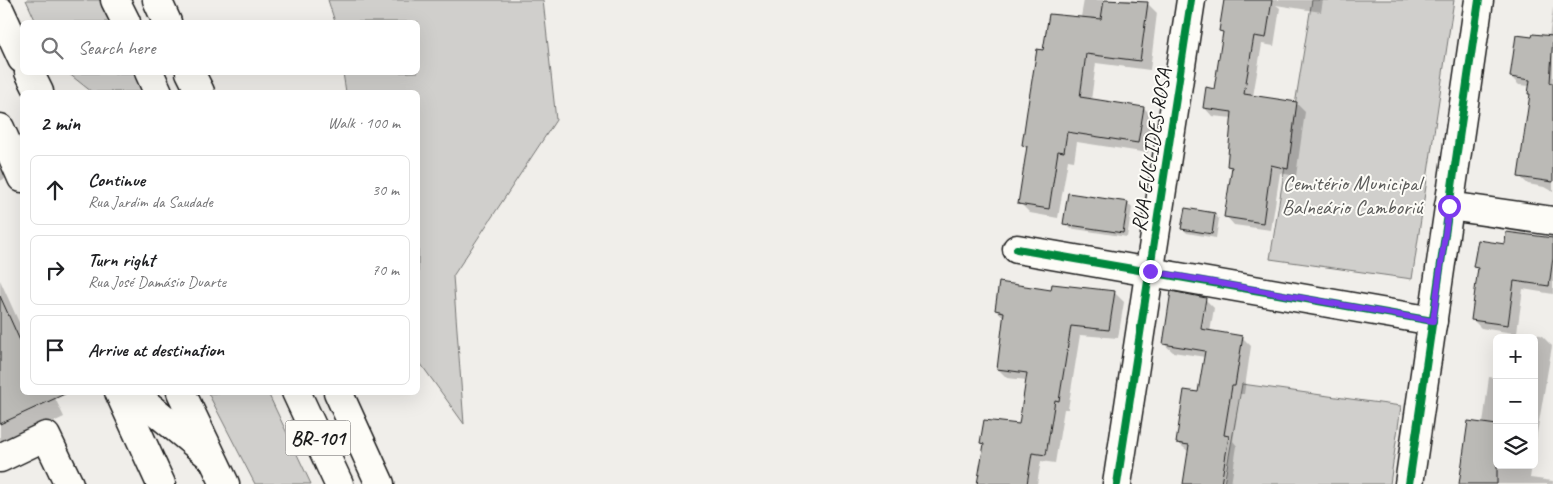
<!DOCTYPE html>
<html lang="en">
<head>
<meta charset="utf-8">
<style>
	:root { --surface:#fff; --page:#f2f2f2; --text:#202124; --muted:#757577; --line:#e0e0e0 }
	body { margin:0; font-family:Caveat,sans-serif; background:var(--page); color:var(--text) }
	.controls { position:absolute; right:15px; bottom:15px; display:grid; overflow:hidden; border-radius:8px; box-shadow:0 5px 20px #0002 }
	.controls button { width:45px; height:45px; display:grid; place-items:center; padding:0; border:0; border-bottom:1px solid var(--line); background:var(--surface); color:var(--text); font:25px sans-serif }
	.stop { position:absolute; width:15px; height:15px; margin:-11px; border:4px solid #7c3aed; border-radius:50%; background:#fff }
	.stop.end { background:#7c3aed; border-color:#fff; box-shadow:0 1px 5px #0008 }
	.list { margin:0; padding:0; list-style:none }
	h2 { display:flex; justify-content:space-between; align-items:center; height:65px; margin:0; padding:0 20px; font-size:21px }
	h2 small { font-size:16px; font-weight:400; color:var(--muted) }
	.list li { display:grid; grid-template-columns:32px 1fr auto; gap:15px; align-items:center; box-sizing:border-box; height:70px; margin:0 10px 10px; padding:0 10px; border:1px solid var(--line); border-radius:8px }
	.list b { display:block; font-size:19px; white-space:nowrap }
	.list p { margin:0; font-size:16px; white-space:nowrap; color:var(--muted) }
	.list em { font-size:16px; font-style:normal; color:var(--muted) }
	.icon { flex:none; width:28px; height:28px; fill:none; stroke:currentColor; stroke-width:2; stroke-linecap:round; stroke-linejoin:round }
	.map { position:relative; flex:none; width:1553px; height:484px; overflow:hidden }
	.search { position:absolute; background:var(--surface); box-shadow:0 5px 20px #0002; left:20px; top:20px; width:400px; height:55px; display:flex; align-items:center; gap:12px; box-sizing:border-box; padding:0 18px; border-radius:8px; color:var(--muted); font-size:19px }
	.panel { position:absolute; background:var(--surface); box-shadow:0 5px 20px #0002; left:20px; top:90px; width:400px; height:305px; border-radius:8px }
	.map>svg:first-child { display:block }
	.green { fill:#d0cfcc; stroke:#767674 }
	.shadow { fill:#0003; fill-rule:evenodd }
	.building { fill:#bbbab6; stroke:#1c1c1c }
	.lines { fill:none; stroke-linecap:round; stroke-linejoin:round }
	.minor-casing { stroke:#1c1c1c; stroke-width:31 }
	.major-casing { stroke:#1c1c1c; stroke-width:31 }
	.highway-casing { stroke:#1c1c1c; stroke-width:31 }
	.minor { stroke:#fdfcf7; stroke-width:28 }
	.major { stroke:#fdfcf7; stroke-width:28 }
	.highway { stroke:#fdfcf7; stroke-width:28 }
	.cycleway-casing { stroke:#fdfcf7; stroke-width:11 }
	.cycleway { stroke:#00873e; stroke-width:8 }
	.route { stroke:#7c3aed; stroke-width:6 }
	.labels { text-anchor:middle; stroke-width:4; stroke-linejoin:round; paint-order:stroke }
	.shield { fill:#fdfcf7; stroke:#605f5e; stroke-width:1 }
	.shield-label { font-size:20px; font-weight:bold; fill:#1c1c1c }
	.street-label { font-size:21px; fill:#1c1c1c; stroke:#fdfcf7 }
	.park-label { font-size:21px; fill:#5b5b5a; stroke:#fdfcf7 }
</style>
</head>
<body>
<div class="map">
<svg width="1553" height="484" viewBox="0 0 1553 484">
	<rect width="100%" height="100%" fill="#f0eeea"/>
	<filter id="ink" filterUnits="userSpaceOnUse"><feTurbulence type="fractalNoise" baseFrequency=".02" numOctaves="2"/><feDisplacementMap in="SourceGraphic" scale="10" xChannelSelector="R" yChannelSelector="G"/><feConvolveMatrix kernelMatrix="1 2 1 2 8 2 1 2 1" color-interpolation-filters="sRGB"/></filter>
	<g filter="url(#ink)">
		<g class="green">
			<polygon points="26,0 100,0 112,22 36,22"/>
			<polygon points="328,0 543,0 556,120 453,276 464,424 418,360 418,92 346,92 343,73 418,72 418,22 335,22"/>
			<polygon points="1312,0 1454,0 1412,279 1270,259"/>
			<polygon points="68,73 137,73 147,92 92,92"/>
			<polygon points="1242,384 1401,406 1390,484 1224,484"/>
			<polygon points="208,393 268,393 311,484 255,484"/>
		</g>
		<g class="shadow">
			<polygon points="1084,0 1130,0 1147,3 1157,13 1150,70 1096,63 1091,100 1144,108 1154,118 1148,153 1077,142 1074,161 1068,160 1058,218 1030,213 1020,203 1028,150 1023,145 1044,52 1081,17"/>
			<polygon points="1225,0 1323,0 1321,12 1276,5 1280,8 1274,46 1262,44 1253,96 1297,104 1305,112 1296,176 1280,173 1271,230 1234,225 1226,216 1233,170 1228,166 1233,118 1212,116 1204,107 1215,90 1224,34 1221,31"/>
			<polygon points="1553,7 1553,192 1544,187 1528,184 1519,176 1531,95 1529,93 1530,86 1519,85 1511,77 1533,39 1549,37"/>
			<polygon points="0,144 12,175 0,181"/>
			<polygon points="1127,203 1132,208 1127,237 1069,228 1064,223"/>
			<polygon points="1214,214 1219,219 1216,238 1187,233 1183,229"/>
			<polygon points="1553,239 1553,294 1523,289 1517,332 1541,335 1552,346 1534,451 1534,338 1512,338 1513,333 1481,328 1472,319 1479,271 1475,267 1506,246"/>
			<polygon points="0,280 22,329 22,392 52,392 64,417 0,447"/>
			<polygon points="1052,291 1115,293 1124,302 1118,338 1080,335 1068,409 1064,409 1055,463 1041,461 1037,484 978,484 985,446 982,443 1020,425 1027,380 1007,378 998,369 1004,318 996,310"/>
			<path d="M1205 299 1214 308 1210 332 1242 337 1251 346 1244 394H1240L1233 441 1237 446 1231 484H1184L1189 452 1177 442 1200 394 1205 357 1173 352 1164 344ZM1204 304H1206L1201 335H1199Z"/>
			<polygon points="1489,377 1497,378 1497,465 1532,465 1530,478 1553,481 1553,484 1460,484 1483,424"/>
		</g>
		<g class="building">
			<polygon points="1104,0 1148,2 1140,61 1086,54 1080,97 1144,107 1138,143 1067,132 1064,152 1058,151 1049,209 1018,204 1027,146 1022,145 1027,111 1037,49 1043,50 1049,14 1101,19"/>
			<polygon points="1224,0 1272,0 1266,38 1254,36 1244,94 1297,102 1288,169 1271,165 1263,223 1224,217 1232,167 1227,166 1232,112 1203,108 1206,87 1214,89 1223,32 1219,31"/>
			<polygon points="1533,34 1553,36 1550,83 1553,83 1553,182 1518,177 1530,94 1528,94 1530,80 1510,77 1516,35 1532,37"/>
			<polygon points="1068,193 1128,202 1123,233 1063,224"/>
			<polygon points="1185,208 1215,213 1212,234 1181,229"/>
			<polygon points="1506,232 1553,238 1553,258 1549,286 1514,281 1508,325 1471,320 1478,268 1473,267 1478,240 1505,244"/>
			<polygon points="999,282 1051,290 1052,284 1115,291 1109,330 1071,326 1059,401 1055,400 1046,455 1032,453 1027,484 977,484 984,444 980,443 984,420 1019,424 1027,373 997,369 1004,312 995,310"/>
			<polygon points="1171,291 1206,298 1201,329 1243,336 1235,386 1232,386 1224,435 1229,436 1221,484 1183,484 1189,445 1176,443 1184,390 1198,392 1205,351 1163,344"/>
			<polygon points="0,296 22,345 22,392 69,392 0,424"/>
			<polygon points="1468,421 1497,425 1497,484 1459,484"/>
		</g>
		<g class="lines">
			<defs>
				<g id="minor">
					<polyline points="0,128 22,178"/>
					<polyline points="1449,206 1553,221"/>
					<polyline points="1017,249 1433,321"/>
					<polyline points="119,392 161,484"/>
					<polyline points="0,458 46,436 69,484"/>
					<polyline points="1117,484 1191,0"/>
					<polyline points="1409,484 1479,0"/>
				</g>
				<g id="major">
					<polyline points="0,11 22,59"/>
					<polyline points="29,72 39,92"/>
					<polyline points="132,392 212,458"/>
					<polyline points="181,392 225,484"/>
				</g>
				<g id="highway">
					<polyline points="115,0 126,22"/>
					<polyline points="157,0 167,22"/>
					<polyline points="149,72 158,92"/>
					<polyline points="190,72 200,92"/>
					<polyline points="296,392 339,484"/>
					<polyline points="338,392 380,484"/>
				</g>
			</defs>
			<use href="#minor" class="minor-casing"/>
			<use href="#major" class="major-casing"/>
			<use href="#highway" class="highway-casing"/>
			<use href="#minor" class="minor"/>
			<use href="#major" class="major"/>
			<use href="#highway" class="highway"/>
			<defs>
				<g id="cycleway">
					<polyline points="1017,249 1433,321"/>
					<polyline points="1117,484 1191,0"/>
					<polyline points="1409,484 1479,0"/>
				</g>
			</defs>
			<use href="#cycleway" class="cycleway-casing"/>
			<use href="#cycleway" class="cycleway"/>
		</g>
	</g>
	<g class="lines" filter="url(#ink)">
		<polyline class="route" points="1150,271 1433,321 1449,206"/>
	</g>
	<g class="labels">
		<rect class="shield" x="285.5" y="420.5" width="65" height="35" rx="4"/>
		<g class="shield-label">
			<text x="318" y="445">BR-101</text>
		</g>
		<g class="street-label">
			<text transform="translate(1151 150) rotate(-81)" y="7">RUA EUCLIDES ROSA</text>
		</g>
		<g class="park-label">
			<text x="1352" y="190">Cemitério Municipal<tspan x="1352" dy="24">Balneário Camboriú</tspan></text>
		</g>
	</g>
</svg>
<div class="controls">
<button>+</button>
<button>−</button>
<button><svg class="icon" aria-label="layers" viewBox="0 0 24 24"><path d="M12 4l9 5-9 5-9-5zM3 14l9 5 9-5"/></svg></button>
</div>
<div class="stop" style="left:1449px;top:206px"></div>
<div class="stop end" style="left:1150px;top:271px"></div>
<div class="search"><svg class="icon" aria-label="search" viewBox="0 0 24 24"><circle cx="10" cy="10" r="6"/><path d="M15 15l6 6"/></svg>Search here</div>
<section class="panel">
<h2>2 min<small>Walk · 100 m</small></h2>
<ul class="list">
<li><svg class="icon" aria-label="ahead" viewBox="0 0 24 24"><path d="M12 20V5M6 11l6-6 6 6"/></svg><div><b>Continue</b><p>Rua Jardim da Saudade</p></div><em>30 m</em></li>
<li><svg class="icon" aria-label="right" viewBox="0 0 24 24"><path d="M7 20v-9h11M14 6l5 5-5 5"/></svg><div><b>Turn right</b><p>Rua José Damásio Duarte</p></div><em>70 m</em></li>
<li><svg class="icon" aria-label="arrive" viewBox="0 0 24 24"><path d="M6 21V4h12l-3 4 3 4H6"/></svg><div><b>Arrive at destination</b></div></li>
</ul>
</section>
</div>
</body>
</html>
